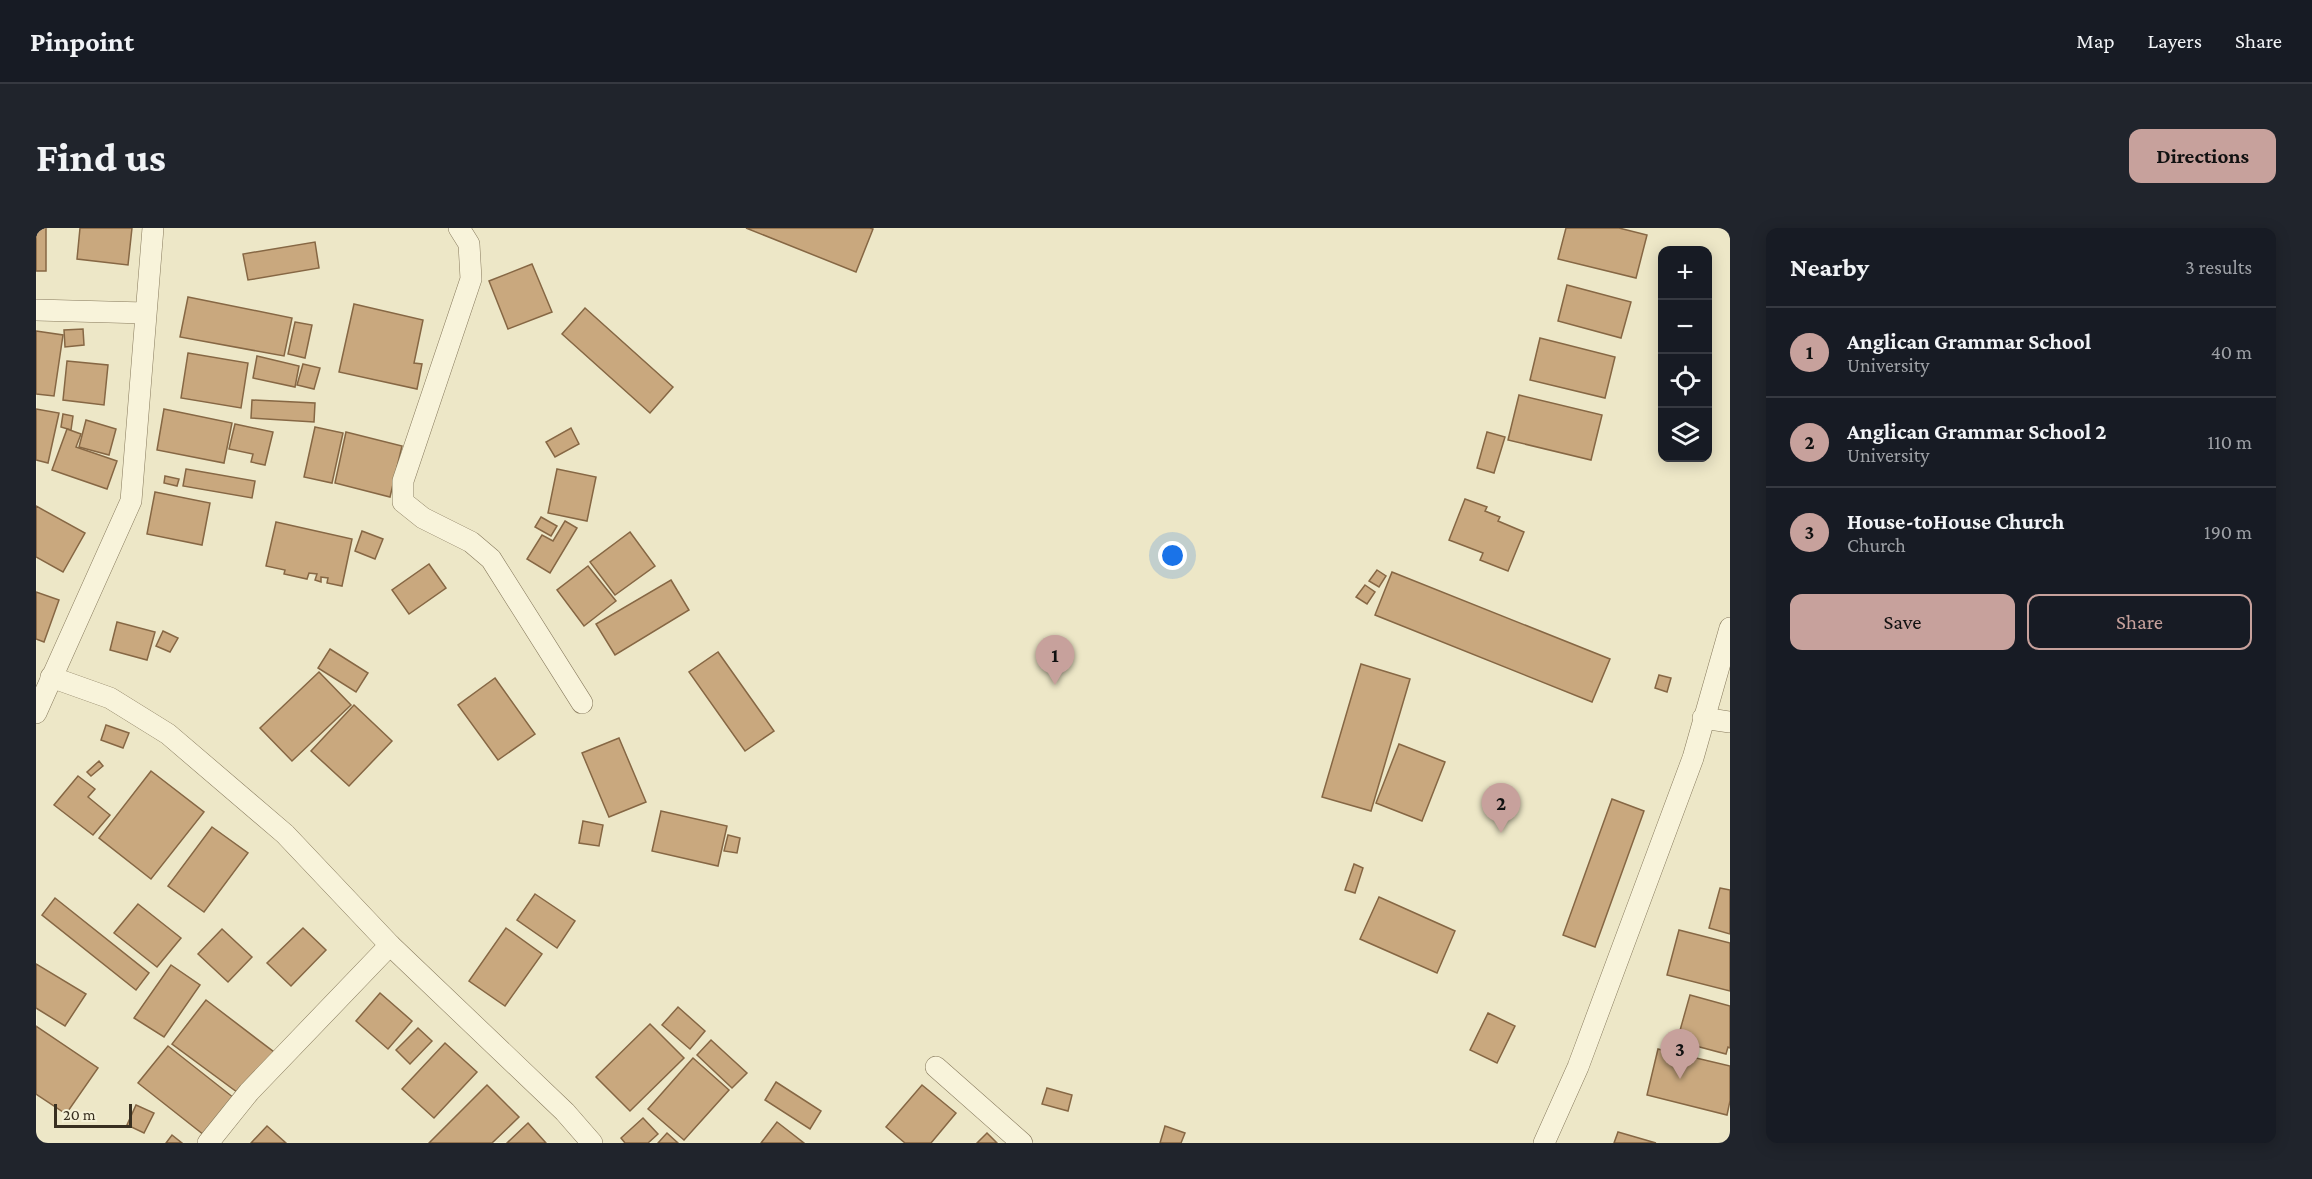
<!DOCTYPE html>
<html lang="en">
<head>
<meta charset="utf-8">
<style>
	:root { --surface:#171b24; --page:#20242c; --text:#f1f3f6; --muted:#9ea1a6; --line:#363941; --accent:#c7a19c }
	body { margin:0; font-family:"Crimson Pro",serif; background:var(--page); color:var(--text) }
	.controls { position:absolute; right:18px; top:18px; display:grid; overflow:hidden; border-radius:12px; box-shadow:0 3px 15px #0003 }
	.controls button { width:54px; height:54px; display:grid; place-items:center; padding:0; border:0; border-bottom:2px solid var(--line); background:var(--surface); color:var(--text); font:30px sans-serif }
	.scale { position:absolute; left:18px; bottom:15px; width:78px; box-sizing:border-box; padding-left:6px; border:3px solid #382f20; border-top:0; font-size:16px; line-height:21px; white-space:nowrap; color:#382f20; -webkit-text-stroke:4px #f4f0d6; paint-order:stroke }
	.you { position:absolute; left:1137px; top:328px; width:21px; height:21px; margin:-15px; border:4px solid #fff; border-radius:50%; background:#1a73e8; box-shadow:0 0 0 9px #1a73e833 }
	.badge { display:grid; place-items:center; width:39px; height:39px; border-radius:50%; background:var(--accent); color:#111; font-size:20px; font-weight:700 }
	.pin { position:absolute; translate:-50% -50px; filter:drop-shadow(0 2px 3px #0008) }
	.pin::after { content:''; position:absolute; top:32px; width:21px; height:18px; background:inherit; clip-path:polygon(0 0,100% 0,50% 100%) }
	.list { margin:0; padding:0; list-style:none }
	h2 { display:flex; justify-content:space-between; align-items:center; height:78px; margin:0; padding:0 24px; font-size:26px }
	h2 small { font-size:20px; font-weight:400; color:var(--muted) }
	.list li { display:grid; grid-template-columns:39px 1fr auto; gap:18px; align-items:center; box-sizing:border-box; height:90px; padding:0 24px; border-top:2px solid var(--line) }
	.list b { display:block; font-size:22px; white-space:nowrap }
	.list p { margin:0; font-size:20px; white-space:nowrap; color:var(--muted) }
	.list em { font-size:20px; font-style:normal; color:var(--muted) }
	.actions { display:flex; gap:12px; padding:18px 24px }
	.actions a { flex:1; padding:14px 0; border:2px solid var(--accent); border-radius:12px; text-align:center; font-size:21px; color:var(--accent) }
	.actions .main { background:var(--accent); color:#111 }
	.icon { flex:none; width:33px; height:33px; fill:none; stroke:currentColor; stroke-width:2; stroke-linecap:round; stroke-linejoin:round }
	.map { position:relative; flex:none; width:1694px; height:915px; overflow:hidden; border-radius:12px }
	header { display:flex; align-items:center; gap:36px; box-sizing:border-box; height:84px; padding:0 30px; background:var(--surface); border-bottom:2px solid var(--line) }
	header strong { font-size:28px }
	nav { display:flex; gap:33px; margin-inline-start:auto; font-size:21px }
	.intro { display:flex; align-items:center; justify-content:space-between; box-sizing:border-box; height:144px; padding:0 36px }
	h1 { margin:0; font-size:42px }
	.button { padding:15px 27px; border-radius:12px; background:var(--accent); color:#111; font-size:21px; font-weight:700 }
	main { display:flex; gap:36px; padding:0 36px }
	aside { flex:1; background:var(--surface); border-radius:12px; box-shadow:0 3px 15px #0003 }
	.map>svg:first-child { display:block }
	.building { fill:#c9a87e; stroke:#866744; stroke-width:1.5 }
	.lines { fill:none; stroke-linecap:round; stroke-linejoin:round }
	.minor-casing { stroke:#877a5d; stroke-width:22 }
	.minor { stroke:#f8f3da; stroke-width:21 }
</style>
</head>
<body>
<header>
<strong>Pinpoint</strong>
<nav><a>Map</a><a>Layers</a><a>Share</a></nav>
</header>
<div class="intro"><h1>Find us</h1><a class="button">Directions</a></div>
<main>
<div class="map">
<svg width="1694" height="915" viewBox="0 0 1694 915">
	<rect width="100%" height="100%" fill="#ede7c7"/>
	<g class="building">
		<rect x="0" y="0" width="10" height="43"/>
		<polygon points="44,0 96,0 92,37 41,31"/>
		<polygon points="710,0 834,0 837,1 820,44"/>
		<polygon points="1530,0 1583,0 1611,7 1600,50 1522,31"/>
		<polygon points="279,14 283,40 212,52 207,26"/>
		<polygon points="496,36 516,84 472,101 453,53"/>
		<polygon points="1531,57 1595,74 1585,110 1522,93"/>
		<polygon points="152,69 256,90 248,128 144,109"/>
		<polygon points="318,76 387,92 378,135 386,136 381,161 303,144"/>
		<polygon points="549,80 637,159 614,185 526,106"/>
		<polygon points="259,94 276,97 269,130 252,126"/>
		<polygon points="47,101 48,117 29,119 28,102"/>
		<polygon points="0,103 27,107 18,168 0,166"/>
		<polygon points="1504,110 1579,129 1569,170 1494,152"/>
		<polygon points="152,125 212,135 205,180 145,170"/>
		<polygon points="221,128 263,138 259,159 217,150"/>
		<polygon points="31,133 72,137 68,177 27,172"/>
		<polygon points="267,136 284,140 278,161 261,157"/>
		<polygon points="1483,167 1566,187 1555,232 1472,212"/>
		<polygon points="216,172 279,175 278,194 215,190"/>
		<polygon points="0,181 23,185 12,235 0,232"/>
		<polygon points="128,181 196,195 188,235 121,222"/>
		<polygon points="27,186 37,188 35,202 25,199"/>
		<polygon points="50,192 80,201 73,227 43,219"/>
		<polygon points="199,196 237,204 229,237 215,234 217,226 193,221"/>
		<polygon points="279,199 307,205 296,255 268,249"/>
		<polygon points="535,200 543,216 519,229 510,214"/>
		<polygon points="31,201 45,206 40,219 81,233 71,261 16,242"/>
		<polygon points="310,204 366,218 354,269 299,255"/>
		<polygon points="1451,204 1469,209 1458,245 1441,240"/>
		<polygon points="150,241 219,253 216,270 147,258"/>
		<polygon points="521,241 560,249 551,293 512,285"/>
		<polygon points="129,248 143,251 141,258 128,255"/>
		<polygon points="119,264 174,275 166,317 111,306"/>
		<polygon points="1429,271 1451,279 1449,283 1464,289 1462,293 1488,304 1472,343 1444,332 1447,325 1413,312"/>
		<polygon points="0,278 49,305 27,344 0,329"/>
		<polygon points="505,289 521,298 515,308 499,299"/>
		<polygon points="529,293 541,300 514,345 491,331 506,307 517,313"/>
		<polygon points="240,294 316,311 306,358 291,355 292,350 285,349 285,354 279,352 281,346 273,345 271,351 248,346 249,342 230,338"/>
		<polygon points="326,303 347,311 339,331 319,323"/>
		<polygon points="594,304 619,338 579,367 554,334"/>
		<polygon points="393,336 410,360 373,386 356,362"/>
		<polygon points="552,338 580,373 548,398 521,362"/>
		<polygon points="1341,342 1350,348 1343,359 1333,353"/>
		<polygon points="1356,344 1574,431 1556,474 1339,387"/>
		<polygon points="635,352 653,382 579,427 560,396"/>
		<polygon points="1329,357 1339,364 1331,376 1320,369"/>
		<polygon points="0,364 23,372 8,414 0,411"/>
		<polygon points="81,394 119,404 111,432 74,422"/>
		<polygon points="127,403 142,410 134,424 120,418"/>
		<polygon points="294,421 332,445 320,464 282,440"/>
		<polygon points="682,424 738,503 709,523 653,444"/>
		<polygon points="1325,436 1374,451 1335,583 1286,569"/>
		<polygon points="283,444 315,477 256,533 224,500"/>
		<polygon points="1623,447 1635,450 1631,464 1619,460"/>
		<polygon points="459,450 499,506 462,532 422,477"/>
		<polygon points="318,477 356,513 313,558 275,523"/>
		<polygon points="70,497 93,505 87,520 65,512"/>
		<polygon points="583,510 610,574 573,589 546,525"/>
		<polygon points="1363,516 1409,534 1386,593 1340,575"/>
		<polygon points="63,533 67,538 55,548 51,544"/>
		<polygon points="115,543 168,584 115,651 63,610"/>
		<polygon points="42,548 59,561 52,569 74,587 57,607 18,577"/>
		<polygon points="1576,571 1608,583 1559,719 1527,707"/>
		<polygon points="625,583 691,598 682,638 616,623"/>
		<polygon points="547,593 567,597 563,618 543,615"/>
		<polygon points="176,599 212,625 168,684 132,658"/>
		<polygon points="692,607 704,610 701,625 688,623"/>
		<polygon points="1318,636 1327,640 1319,665 1309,662"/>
		<polygon points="1684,660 1694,662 1694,706 1673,700"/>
		<polygon points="499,666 539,693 521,720 481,692"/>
		<polygon points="1343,669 1419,703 1401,745 1324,711"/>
		<polygon points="19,670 113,745 100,762 6,687"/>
		<polygon points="102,676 145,710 121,739 78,705"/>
		<polygon points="267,700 290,722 255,758 231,735"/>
		<polygon points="470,700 506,726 469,778 433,753"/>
		<polygon points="186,701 216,729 192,754 162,726"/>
		<polygon points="1643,702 1694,715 1694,763 1631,747"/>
		<polygon points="0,736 50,766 29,798 0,780"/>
		<polygon points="135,737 164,757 128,809 98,790"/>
		<polygon points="344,765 376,793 352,821 320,793"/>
		<polygon points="1654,767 1694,778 1694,820 1692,819 1690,826 1641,813"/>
		<polygon points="170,772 238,824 205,867 136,816"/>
		<polygon points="642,779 669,803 654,821 626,797"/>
		<polygon points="1452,785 1479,798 1461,835 1434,822"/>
		<polygon points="614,796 648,830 594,883 560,849"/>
		<polygon points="0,798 62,840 30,886 0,866"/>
		<polygon points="382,800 396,813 374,836 360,822"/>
		<polygon points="675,812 711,845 696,860 661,827"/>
		<polygon points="409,815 441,844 398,890 366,861"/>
		<polygon points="132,818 198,870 168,907 102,855"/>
		<polygon points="1622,821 1694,838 1694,873 1691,887 1611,867"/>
		<polygon points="657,830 693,862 648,912 612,881"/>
		<polygon points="740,854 785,883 774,901 729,872"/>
		<polygon points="451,857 483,889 456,915 393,915"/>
		<polygon points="886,857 920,885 895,915 869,915 850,899"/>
		<polygon points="1011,860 1036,867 1032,883 1006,876"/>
		<polygon points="100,877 118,885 108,905 91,897"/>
		<polygon points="607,890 622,906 612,915 589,915 585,910"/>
		<polygon points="741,894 768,915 725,915"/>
		<polygon points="492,895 510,915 471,915"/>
		<polygon points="231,898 250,915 215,915"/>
		<polygon points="1129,898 1149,905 1145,915 1124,915"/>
		<polygon points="1582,904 1620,915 1578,915"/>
		<polygon points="631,905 642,915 622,915"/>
		<polygon points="951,905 961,915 941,915"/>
		<polygon points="136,907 146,915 130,915"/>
	</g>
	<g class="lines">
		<defs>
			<g id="minor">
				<polyline points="423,0 433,16 435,51 367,253 367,274 387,290 435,314 455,331 546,475"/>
				<polyline points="0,82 109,85"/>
				<polyline points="15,449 74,470 132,506 249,606 354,717 529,884 556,915"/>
				<polyline points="0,485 95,273 117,0"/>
				<polyline points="1667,490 1694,494"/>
				<polyline points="900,839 986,915"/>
				<polyline points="172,915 213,864 354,717"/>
				<polyline points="1508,915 1542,839 1657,530 1694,400"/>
			</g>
		</defs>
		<use href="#minor" class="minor-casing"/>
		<use href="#minor" class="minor"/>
	</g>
</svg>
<div class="controls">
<button>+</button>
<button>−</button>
<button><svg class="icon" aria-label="locate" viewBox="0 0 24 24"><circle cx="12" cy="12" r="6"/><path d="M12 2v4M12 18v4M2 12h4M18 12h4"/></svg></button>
<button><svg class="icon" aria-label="layers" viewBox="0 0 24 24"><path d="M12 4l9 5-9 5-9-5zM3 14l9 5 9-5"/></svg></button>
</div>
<div class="scale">20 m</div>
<div class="you"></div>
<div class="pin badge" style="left:1019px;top:457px">1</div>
<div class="pin badge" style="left:1465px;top:605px">2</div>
<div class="pin badge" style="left:1644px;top:851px">3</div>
</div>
<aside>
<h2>Nearby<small>3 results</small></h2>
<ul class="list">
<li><span class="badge">1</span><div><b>Anglican Grammar School</b><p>University</p></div><em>40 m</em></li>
<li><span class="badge">2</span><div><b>Anglican Grammar School 2</b><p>University</p></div><em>110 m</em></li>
<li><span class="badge">3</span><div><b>House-toHouse Church</b><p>Church</p></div><em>190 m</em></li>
</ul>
<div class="actions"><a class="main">Save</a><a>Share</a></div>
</aside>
</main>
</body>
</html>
